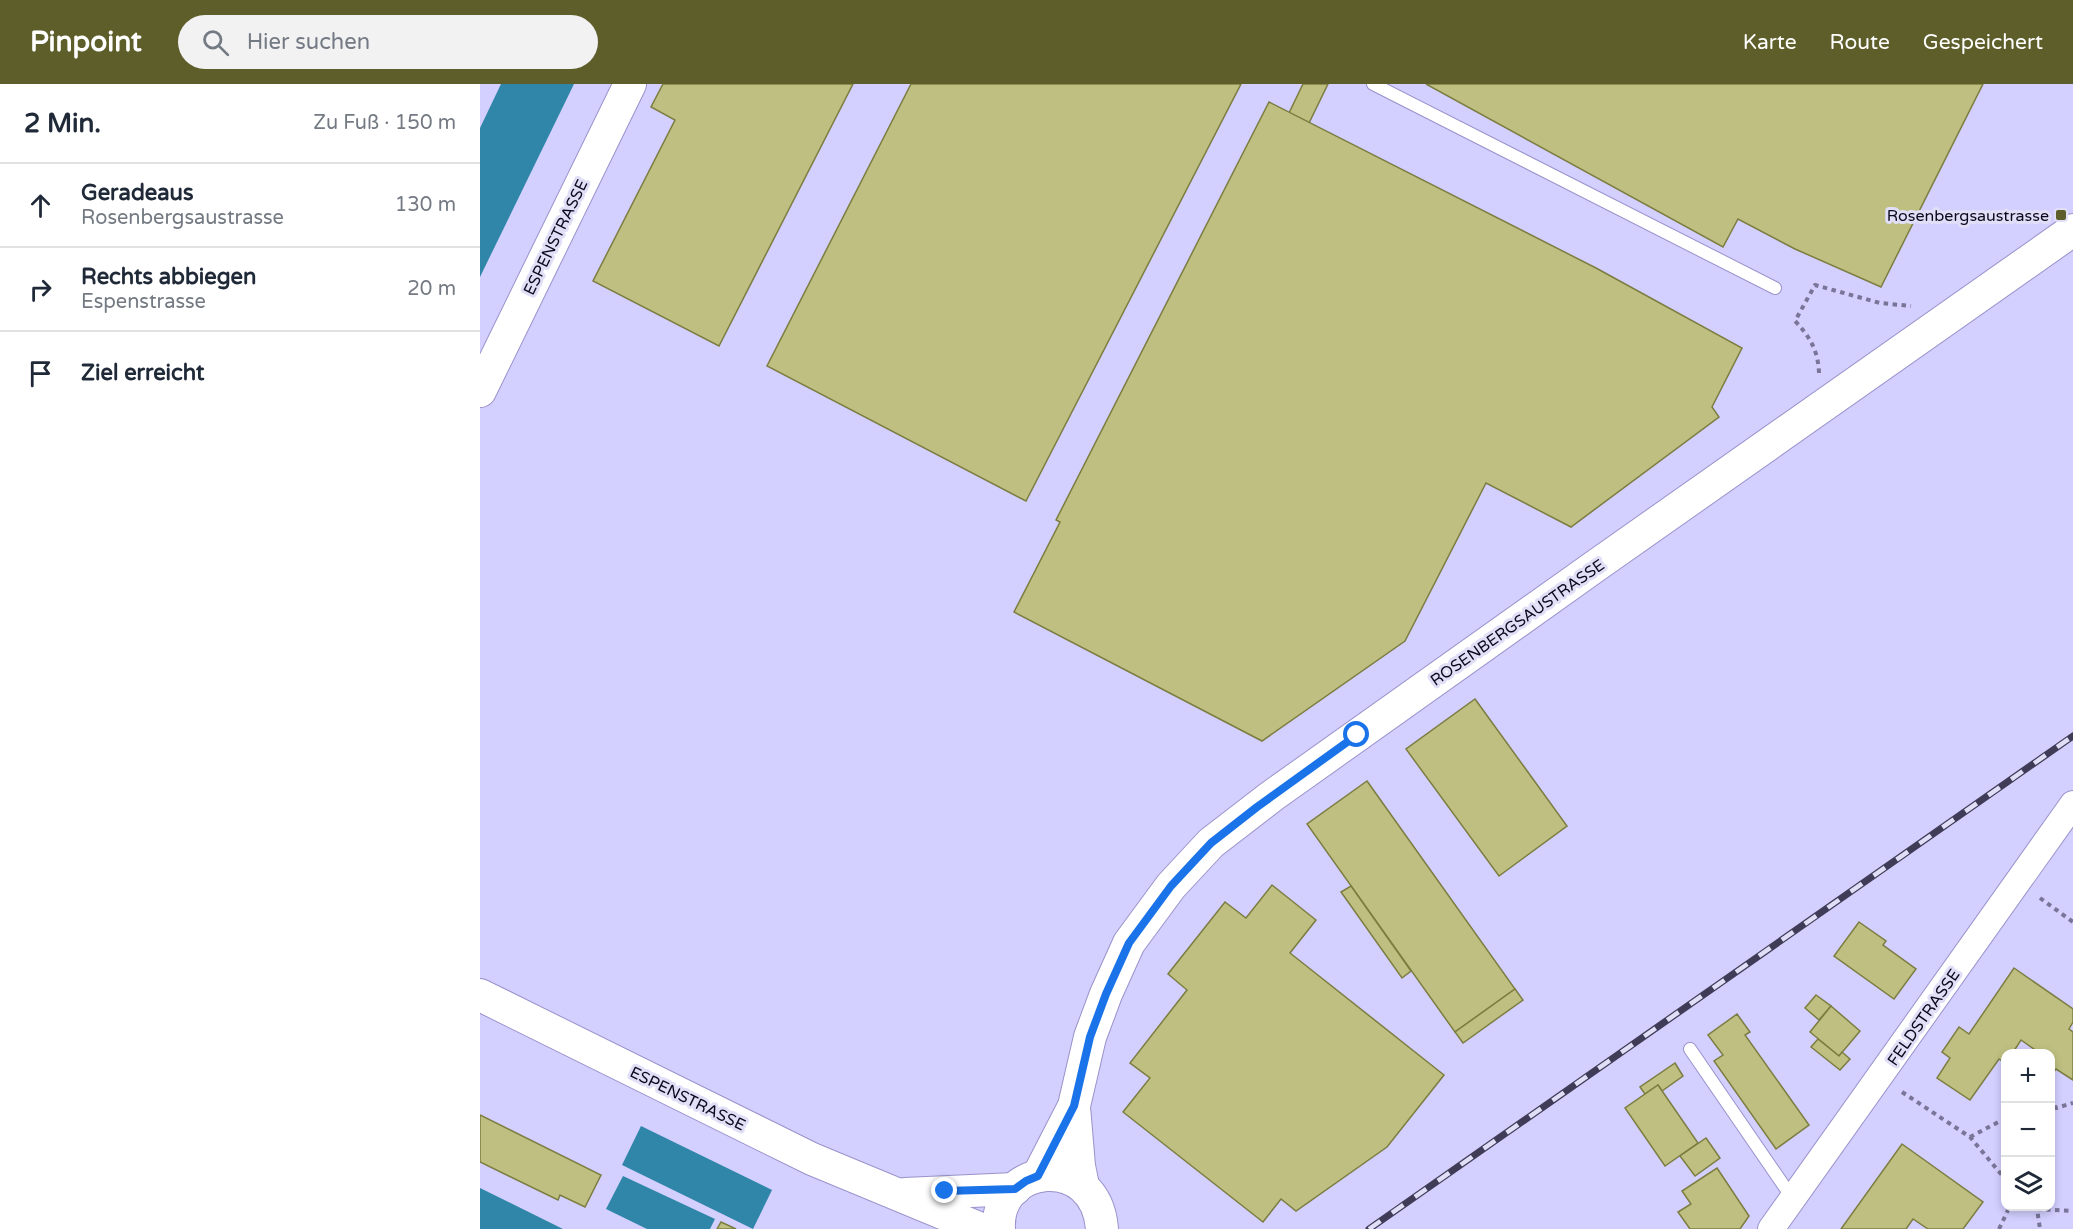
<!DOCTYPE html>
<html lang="de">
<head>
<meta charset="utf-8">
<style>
	:root { --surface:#fff; --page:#f2f2f3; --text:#1f2937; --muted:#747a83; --line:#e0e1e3; --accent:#5e5e2b }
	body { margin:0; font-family:"Varela Round",sans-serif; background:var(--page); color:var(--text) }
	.controls { position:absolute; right:18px; bottom:18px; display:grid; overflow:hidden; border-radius:12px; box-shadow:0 3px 9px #0003 }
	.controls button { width:54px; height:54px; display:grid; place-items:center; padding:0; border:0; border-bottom:2px solid var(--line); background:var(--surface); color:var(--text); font:30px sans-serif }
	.stop { position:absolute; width:18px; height:18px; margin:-14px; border:4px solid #1a73e8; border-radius:50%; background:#fff }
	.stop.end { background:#1a73e8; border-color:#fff; box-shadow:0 2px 6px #0008 }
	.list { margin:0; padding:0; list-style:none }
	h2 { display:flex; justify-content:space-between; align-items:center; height:78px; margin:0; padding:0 24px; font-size:26px }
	h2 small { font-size:20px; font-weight:400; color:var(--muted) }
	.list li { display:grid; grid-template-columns:39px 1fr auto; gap:18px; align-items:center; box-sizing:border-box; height:84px; padding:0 24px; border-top:2px solid var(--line) }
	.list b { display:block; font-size:22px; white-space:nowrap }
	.list p { margin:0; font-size:20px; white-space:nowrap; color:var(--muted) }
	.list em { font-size:20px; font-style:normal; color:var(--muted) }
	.icon { flex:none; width:33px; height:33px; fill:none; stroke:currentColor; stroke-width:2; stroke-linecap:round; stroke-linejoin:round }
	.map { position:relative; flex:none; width:1593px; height:1145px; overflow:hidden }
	header { display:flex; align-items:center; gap:36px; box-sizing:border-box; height:84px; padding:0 30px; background:var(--accent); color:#fff }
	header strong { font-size:28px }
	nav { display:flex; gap:33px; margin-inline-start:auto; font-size:21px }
	.search { width:420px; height:54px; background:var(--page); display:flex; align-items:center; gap:15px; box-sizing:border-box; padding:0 21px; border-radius:33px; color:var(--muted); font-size:22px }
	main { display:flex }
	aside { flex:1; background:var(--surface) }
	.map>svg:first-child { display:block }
	.water { fill:#2f86a9 }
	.building { fill:#bebf81; stroke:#7c7d40; stroke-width:1.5 }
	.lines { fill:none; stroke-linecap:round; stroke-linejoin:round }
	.service-casing { stroke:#9993cb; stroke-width:14 }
	.minor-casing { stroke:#9993cb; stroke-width:28 }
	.tertiary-casing { stroke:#9993cb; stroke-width:34 }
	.path { stroke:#797598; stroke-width:4; stroke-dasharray:4.5 4.5; stroke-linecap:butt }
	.service { stroke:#fff; stroke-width:12 }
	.minor { stroke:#fff; stroke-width:26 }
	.tertiary { stroke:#fff; stroke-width:32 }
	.rail-casing { stroke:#403c57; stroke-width:7 }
	.rail { stroke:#e1dff8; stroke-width:4.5; stroke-dasharray:14; stroke-linecap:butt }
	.route { stroke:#1a73e8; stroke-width:8 }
	.poi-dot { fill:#5e5e2b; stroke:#e1dff8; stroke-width:2 }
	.labels { text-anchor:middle; stroke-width:6; stroke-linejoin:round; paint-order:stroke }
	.poi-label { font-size:16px; fill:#0d091d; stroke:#e1dff8; text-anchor:end }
	.street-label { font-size:16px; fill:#0d091d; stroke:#e1dff8 }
</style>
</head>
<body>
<header>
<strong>Pinpoint</strong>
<div class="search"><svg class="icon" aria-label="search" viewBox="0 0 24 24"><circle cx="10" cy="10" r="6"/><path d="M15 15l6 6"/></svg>Hier suchen</div>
<nav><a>Karte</a><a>Route</a><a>Gespeichert</a></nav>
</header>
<main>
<aside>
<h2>2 Min.<small>Zu Fuß · 150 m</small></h2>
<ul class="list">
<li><svg class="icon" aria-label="ahead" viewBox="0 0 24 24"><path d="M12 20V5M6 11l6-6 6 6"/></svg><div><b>Geradeaus</b><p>Rosenbergsaustrasse</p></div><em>130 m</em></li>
<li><svg class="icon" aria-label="right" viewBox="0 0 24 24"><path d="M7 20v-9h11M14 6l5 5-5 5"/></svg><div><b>Rechts abbiegen</b><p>Espenstrasse</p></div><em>20 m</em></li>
<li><svg class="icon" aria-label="arrive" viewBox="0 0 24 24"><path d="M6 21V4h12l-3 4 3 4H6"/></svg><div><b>Ziel erreicht</b></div></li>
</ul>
</aside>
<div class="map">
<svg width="1593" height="1145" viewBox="0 0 1593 1145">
	<rect width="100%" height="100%" fill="#d3cfff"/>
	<g class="water">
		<polygon points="21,0 94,0 0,193 0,44"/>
		<polygon points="161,1042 292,1106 273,1145 142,1081"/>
		<polygon points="143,1092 235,1135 230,1145 167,1145 126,1125"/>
		<polygon points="0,1104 83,1145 0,1145"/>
	</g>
	<g class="building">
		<polygon points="183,0 373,0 239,262 113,197 195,36 171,23"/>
		<polygon points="431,0 761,0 546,417 287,282"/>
		<polygon points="823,0 848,0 829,39 809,29"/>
		<polygon points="946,0 1503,0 1401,203 1315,165 1258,135 1243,163"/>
		<polygon points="789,18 1116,184 1262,264 1232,323 1239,333 1091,443 1006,399 925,557 782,657 534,528 580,438 576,436"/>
		<polygon points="995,615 1087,742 1019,792 926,665"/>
		<polygon points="887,697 1035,905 975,948 827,740"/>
		<polygon points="792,801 836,836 810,869 964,991 907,1063 816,1127 801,1115 783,1138 643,1028 670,994 650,979 707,906 688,890 745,818 766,834"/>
		<polygon points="871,802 931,887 922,894 861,808"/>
		<polygon points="1379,838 1406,857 1403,861 1436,885 1414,915 1354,872"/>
		<polygon points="1534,884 1593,925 1593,938 1589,945 1593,948 1593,996 1576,985 1570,993 1570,970 1561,970 1541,956 1532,970 1526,970 1525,979 1519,975 1490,1016 1457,994 1470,974 1462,968 1479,943 1489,950"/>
		<polygon points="1035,905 1043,916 983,959 975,948"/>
		<polygon points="1336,911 1351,922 1339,936 1325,924"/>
		<polygon points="1351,922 1380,947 1359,972 1330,948"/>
		<polygon points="1257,930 1270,948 1265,951 1329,1041 1296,1065 1234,977 1243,971 1228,951"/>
		<polygon points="1338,955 1359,972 1362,968 1370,975 1360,986 1331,963"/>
		<polygon points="1195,979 1203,992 1182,1007 1178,1001 1165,1010 1160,1003"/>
		<polygon points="1178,1001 1218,1059 1185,1082 1145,1024"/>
		<polygon points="0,1031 121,1091 105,1123 80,1111 78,1116 0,1078"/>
		<polygon points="1226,1054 1240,1074 1215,1092 1200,1072"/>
		<polygon points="1422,1060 1503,1118 1483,1145 1448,1145 1433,1135 1426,1145 1361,1145"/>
		<polygon points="1237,1084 1269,1132 1260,1145 1210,1145 1198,1128 1211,1120 1202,1107"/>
		<polygon points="241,1138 256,1145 237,1145"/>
	</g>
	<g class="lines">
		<defs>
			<g id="service">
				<polyline points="893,0 1295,204"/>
				<polyline points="1210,965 1313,1115"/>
			</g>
			<polyline id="minor" points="1291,1145 1593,720"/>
			<g id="tertiary">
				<polyline points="0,307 150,0"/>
				<polyline points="0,911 332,1075 501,1145"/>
				<polyline points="594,1023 599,1082 603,1102"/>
				<polyline points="558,1092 594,1022 610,953 626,910 649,859 691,802 731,759 792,712 1114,483 1593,146"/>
				<polyline points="425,1110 535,1105"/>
				<path d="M519 1145C515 1079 616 1067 622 1145"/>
			</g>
		</defs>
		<use href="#service" class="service-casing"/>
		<use href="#minor" class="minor-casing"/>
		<use href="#tertiary" class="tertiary-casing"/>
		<g class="path">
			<path d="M1339 289C1338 266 1330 253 1315 237L1335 201 1400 219 1431 222"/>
			<polyline points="1560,814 1593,838"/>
			<polyline points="1422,1008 1490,1053 1526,1096"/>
			<polyline points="1570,1014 1576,1024 1593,1019"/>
			<polyline points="1490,1053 1526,1034"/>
			<polyline points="1554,1122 1557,1125 1560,1145"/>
			<polyline points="1557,1125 1591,1127"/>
			<polyline points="1519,1145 1530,1122"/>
		</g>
		<use href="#service" class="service"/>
		<use href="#minor" class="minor"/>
		<use href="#tertiary" class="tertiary"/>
		<defs>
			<polyline id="rail" points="889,1145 1593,652"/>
		</defs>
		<use href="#rail" class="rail-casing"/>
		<use href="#rail" class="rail"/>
	</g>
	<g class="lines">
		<polyline class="route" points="465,1107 535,1105 546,1097 558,1092 594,1022 610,953 626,910 649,859 691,802 731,759 777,723 877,651"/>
	</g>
	<rect class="poi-dot" x="1575" y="125" width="12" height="12" rx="3"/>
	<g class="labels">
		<g class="poi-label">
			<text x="1569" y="137">Rosenbergsaustrasse</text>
		</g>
		<g class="street-label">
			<text transform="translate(75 153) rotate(-64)" y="6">ESPENSTRASSE</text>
			<text transform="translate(1037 538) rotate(-35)" y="6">ROSENBERGSAUSTRASSE</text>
			<text transform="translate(1443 933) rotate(-55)" y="6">FELDSTRASSE</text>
			<text transform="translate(208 1014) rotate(26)" y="6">ESPENSTRASSE</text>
		</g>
	</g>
</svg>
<div class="controls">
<button>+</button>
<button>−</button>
<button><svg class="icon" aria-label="layers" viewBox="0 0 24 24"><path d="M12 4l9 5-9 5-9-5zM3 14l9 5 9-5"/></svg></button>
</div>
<div class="stop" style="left:877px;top:651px"></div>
<div class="stop end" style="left:465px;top:1107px"></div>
</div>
</main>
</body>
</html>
